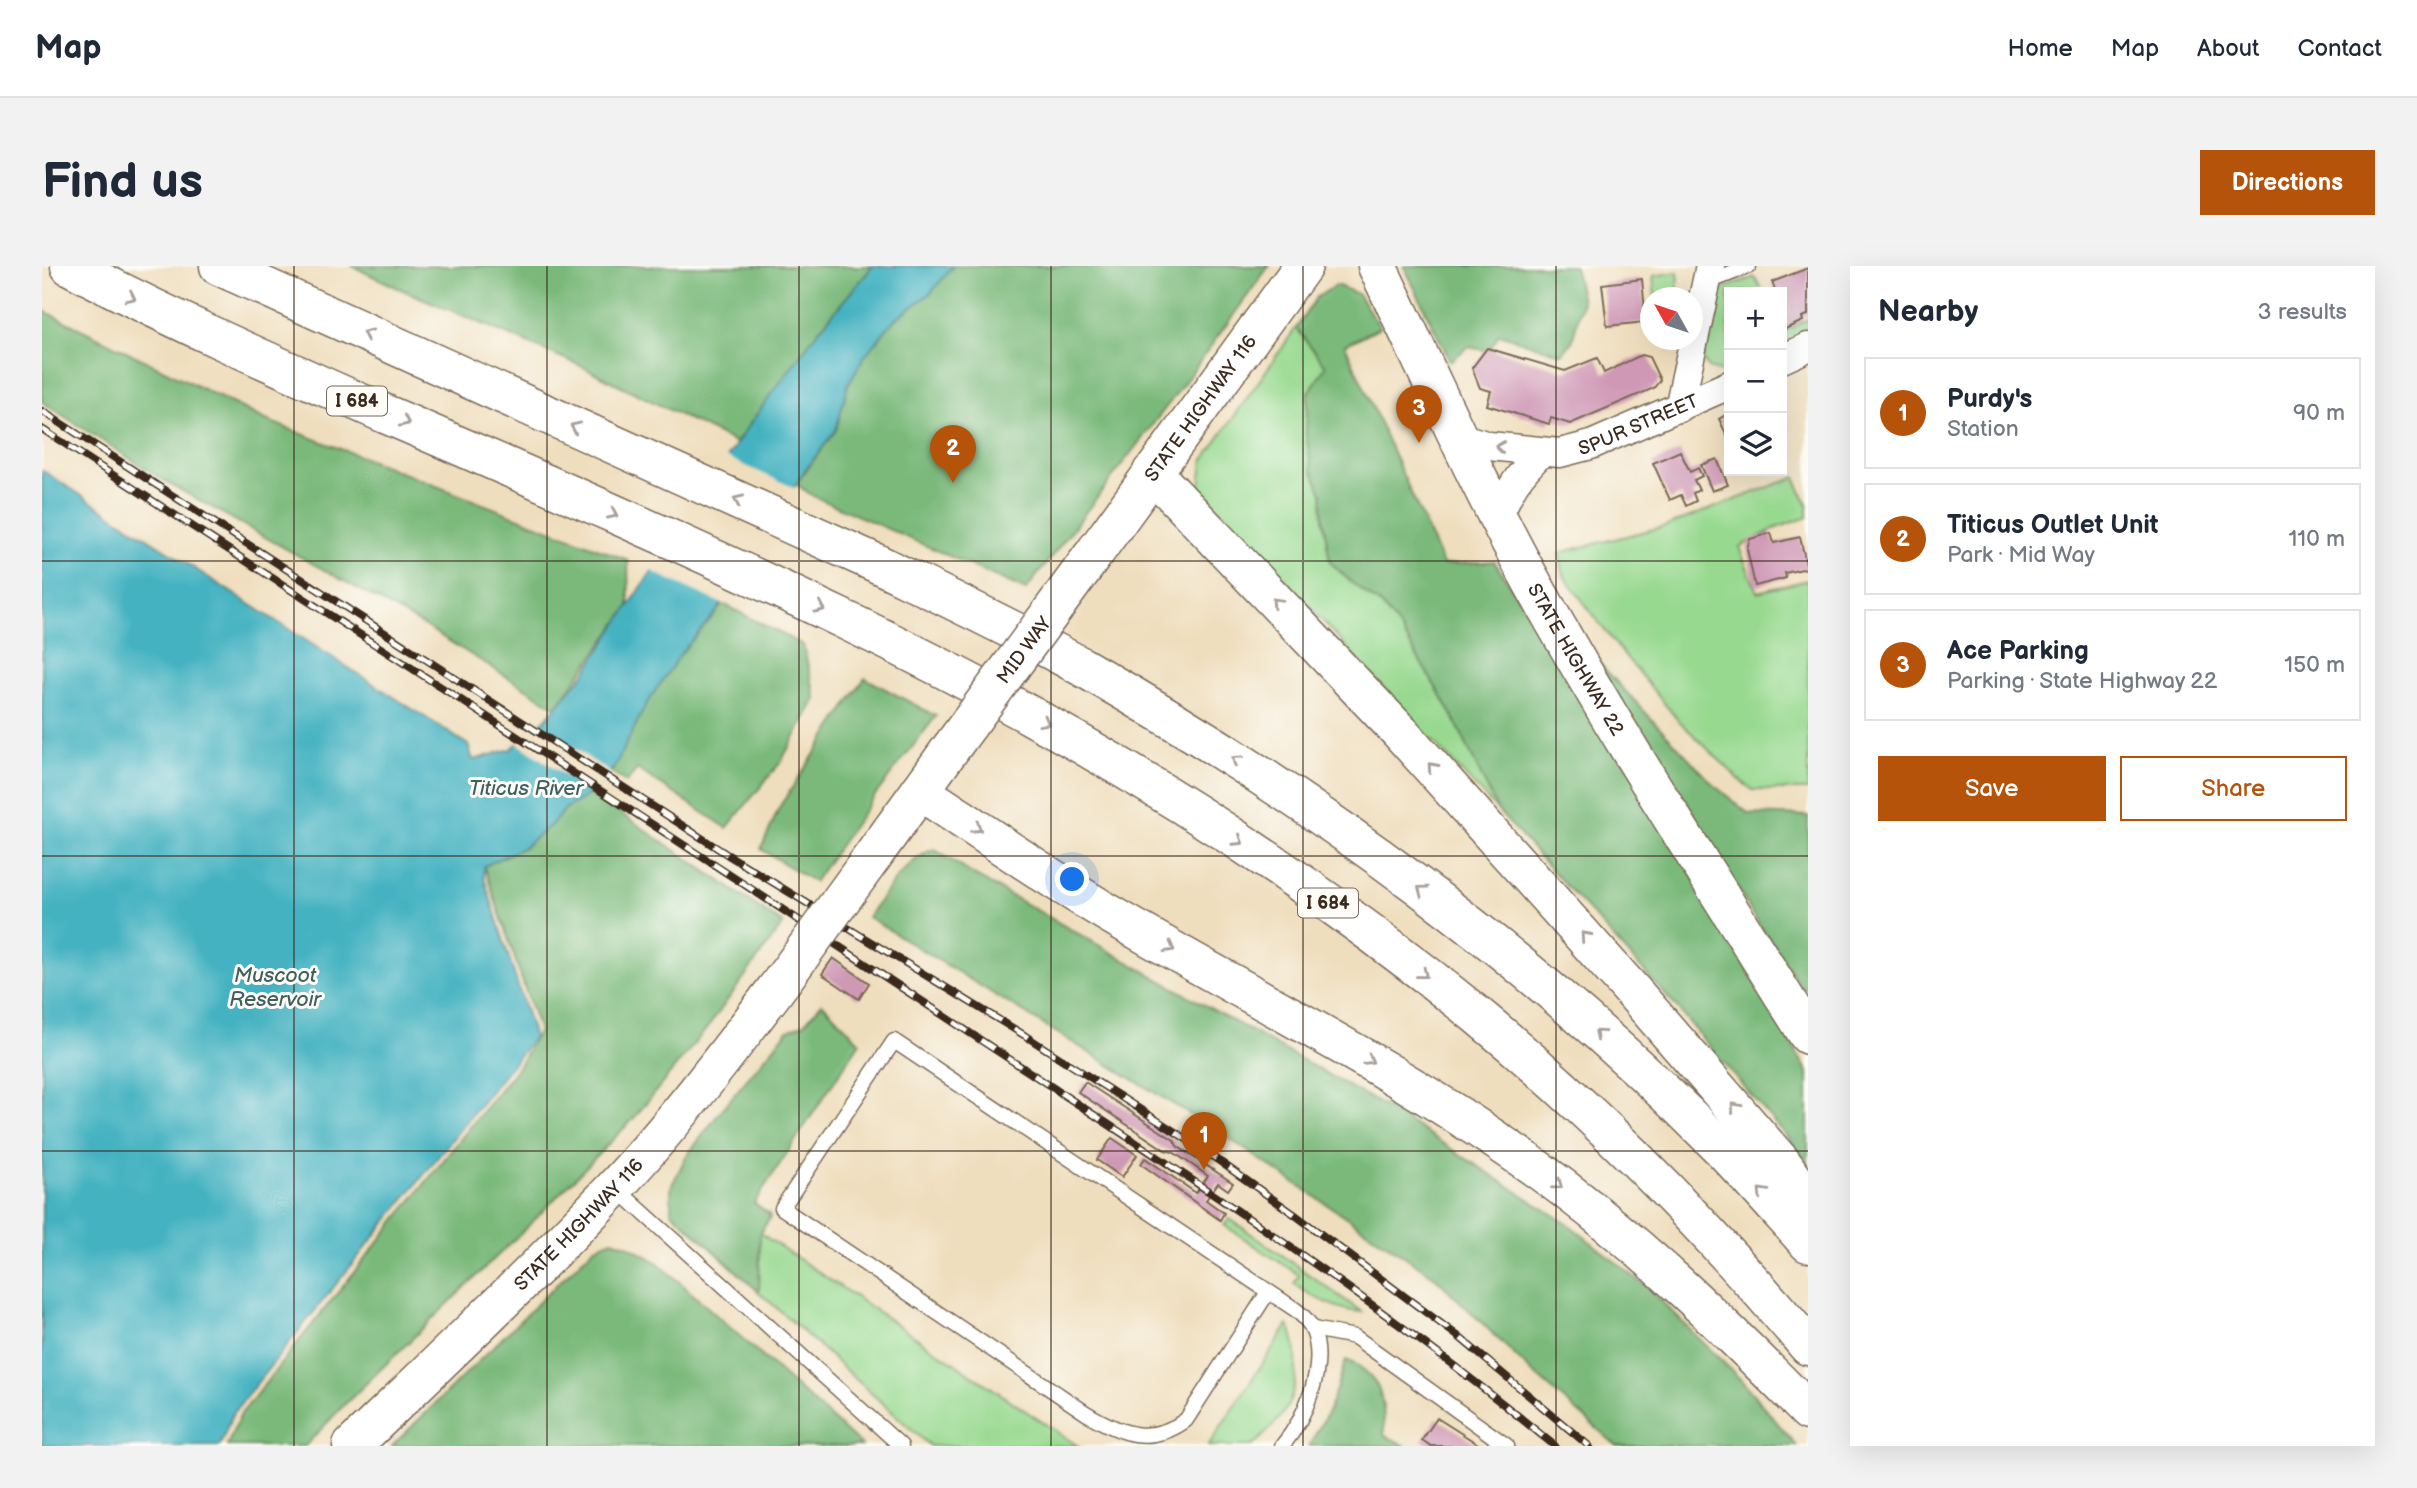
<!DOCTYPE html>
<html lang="en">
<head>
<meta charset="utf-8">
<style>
	:root { --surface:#fff; --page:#f2f2f3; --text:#1f2937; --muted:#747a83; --line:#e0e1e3; --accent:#b45309 }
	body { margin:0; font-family:"Balsamiq Sans",sans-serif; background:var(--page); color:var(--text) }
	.controls { position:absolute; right:21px; top:21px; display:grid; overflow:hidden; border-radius:0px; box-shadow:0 7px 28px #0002 }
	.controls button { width:63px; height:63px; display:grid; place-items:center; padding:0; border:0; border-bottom:2px solid var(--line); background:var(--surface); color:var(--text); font:35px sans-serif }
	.compass { position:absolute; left:1598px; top:21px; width:63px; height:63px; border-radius:50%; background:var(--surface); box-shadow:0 7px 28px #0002; rotate:310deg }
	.you { position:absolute; left:1031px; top:614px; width:24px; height:24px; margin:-18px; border:5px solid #fff; border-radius:50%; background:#1a73e8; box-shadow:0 0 0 10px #1a73e833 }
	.badge { display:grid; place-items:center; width:46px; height:46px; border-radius:50%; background:var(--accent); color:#fff; font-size:23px; font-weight:700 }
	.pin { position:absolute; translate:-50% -58px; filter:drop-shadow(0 2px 4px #0008) }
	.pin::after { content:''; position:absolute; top:37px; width:24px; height:21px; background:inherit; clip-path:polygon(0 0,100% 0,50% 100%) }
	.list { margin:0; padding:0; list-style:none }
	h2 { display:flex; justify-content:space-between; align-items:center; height:91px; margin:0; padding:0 28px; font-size:30px }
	h2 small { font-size:23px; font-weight:400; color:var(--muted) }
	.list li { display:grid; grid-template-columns:46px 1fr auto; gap:21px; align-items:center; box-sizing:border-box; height:112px; margin:0 14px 14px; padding:0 14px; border:2px solid var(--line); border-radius:0px }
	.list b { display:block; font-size:26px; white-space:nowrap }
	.list p { margin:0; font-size:23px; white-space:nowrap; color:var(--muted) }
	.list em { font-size:23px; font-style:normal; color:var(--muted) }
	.actions { display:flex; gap:14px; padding:21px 28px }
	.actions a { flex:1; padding:16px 0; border:2px solid var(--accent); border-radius:0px; text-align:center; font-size:24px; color:var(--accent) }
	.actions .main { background:var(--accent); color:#fff }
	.icon { flex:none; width:38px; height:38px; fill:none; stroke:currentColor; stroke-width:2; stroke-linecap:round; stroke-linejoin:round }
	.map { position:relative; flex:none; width:1766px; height:1180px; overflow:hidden; border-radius:0px }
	header { display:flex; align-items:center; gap:42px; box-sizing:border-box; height:98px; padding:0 35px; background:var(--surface); border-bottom:2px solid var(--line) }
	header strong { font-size:33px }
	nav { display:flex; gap:38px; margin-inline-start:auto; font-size:24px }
	.intro { display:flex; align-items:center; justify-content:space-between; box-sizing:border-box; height:168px; padding:0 42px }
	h1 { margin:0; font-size:49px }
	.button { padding:18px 32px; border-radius:0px; background:var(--accent); color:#fff; font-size:24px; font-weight:700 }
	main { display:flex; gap:42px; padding:0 42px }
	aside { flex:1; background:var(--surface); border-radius:0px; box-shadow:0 7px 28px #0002 }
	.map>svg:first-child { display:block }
	.green { fill:#98d990; stroke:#6a8257; stroke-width:2 }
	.forest { fill:#7ab97a; stroke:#5a724c; stroke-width:2 }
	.water { fill:#45b2c1; stroke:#406e70; stroke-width:2 }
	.pier { fill:#efdebd }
	.building { fill:#cf98b5 }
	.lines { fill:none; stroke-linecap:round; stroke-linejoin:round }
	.lane-casing { stroke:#7a6956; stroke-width:17 }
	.street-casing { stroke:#7a6956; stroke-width:31 }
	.secondary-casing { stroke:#7a6956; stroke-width:41 }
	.highway-casing { stroke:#7a6956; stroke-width:41 }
	.lane { stroke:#fff; stroke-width:14 }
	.street { stroke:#fff; stroke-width:28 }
	.secondary { stroke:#fff; stroke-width:38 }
	.highway { stroke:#fff; stroke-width:38 }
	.rail-casing { stroke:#3b2a1e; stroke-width:8 }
	.rail { stroke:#fdfcf7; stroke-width:5; stroke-dasharray:16; stroke-linecap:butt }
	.secondary-bridge-casing { stroke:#7a6956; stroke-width:41; stroke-linecap:butt }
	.secondary-bridge { stroke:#fff; stroke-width:38 }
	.oneway { stroke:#a79f9a }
	.grid { fill:none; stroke:#3b2a1e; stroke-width:2; stroke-opacity:0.55 }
	.labels { text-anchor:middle; stroke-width:6; stroke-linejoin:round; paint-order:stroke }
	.shield { fill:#fdfcf7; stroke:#75695f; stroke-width:2 }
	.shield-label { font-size:18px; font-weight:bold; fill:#3b2a1e }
	.street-label { font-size:19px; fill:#3b2a1e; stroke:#fdfcf7 }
	.water-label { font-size:21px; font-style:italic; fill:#3f605f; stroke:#fdfcf7 }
</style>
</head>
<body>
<header>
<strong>Map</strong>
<nav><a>Home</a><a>Map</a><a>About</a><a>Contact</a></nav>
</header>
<div class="intro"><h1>Find us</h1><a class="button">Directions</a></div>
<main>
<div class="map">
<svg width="1766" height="1180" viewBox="0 0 1766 1180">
	<rect width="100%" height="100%" fill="#fdfcf7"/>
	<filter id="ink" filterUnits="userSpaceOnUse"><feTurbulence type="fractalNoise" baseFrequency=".0143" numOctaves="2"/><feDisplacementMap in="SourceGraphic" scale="14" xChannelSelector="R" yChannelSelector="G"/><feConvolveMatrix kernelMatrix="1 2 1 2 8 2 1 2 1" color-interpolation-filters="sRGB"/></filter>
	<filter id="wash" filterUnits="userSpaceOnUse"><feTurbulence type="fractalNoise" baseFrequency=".00686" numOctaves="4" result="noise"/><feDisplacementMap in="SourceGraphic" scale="28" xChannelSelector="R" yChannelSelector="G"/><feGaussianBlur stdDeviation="1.57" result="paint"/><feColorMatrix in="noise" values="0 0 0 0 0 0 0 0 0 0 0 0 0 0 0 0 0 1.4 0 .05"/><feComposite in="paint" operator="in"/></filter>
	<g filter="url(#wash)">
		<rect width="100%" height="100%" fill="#efdebd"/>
		<g class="green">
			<polygon points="1636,6 1636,31 1613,31 1611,10"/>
			<polygon points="1713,11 1721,26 1687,26 1687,103 1680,106 1666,102 1660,92 1677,30 1683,22"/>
			<polygon points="1766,53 1766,69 1740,81 1740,65 1741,67"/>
			<path d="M1254 62 1284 100 1266 128 1270 203 1280 227 1281 252 1288 296 1310 317 1340 340 1358 362 1410 448 1456 545C1381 465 1306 384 1233 302 1209 274 1180 250 1158 220L1161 195Z"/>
			<polygon points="1753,211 1766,241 1766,251 1734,262 1697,281 1715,326 1766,314 1766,524 1711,524 1700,516 1636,454 1574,379 1522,310 1517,287 1624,260"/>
			<path d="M1188 953 1320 1046C1295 1045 1272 1032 1252 1018L1257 1009 1182 959Z"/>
			<polygon points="718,967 1036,1180 888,1180 717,1026"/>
			<path d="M1246 1059C1258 1078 1256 1119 1246 1139 1237 1155 1224 1168 1210 1180H1166Z"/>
		</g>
		<g class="forest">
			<polygon points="310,0 831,0 776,65 694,177 535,98 354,21"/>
			<polygon points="911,0 1227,0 1134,128 984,324 771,230 754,218 794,164 806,118 823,89 852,54 889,27"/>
			<polygon points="1362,0 1532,0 1540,35 1530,76 1520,88 1457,68 1447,85 1426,81 1408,95"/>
			<polygon points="1294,19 1316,28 1338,61 1303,79 1401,299 1452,295 1589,505 1766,806 1766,896 1629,735 1456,545 1410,448 1358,362 1340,340 1310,317 1288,296 1281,252 1280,227 1270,203 1264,168 1266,128 1284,100 1254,62 1274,32"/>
			<polygon points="0,44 224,154 586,294 587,341 514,441 379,358 126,217 0,136"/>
			<polygon points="681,338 761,379 774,433 738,497 685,562 595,503 585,516 569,507 605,437 639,387"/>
			<polygon points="1536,375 1673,520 1707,548 1766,550 1766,723 1760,722 1710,647 1636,523"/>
			<polygon points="823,412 894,450 831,532 772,616 719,583 738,540"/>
			<polygon points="549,527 741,658 666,761 592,852 487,959 304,1137 263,1180 185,1180 198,1149 476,801 497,765 442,600 482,581 509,559 524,542"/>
			<path d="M892 583 932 609 1349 844 1530 961 1605 1021 1699 1114 1755 1180H1575L1490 1106 1392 1010 1180 868 826 651C845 624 862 596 892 583Z"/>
			<polygon points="780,737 818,776 712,937 727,948 728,952 718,967 717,1026 629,945 629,921 644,891 681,842 746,764 762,758"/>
			<polygon points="570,974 585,979 615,996 820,1180 350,1180 553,981"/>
			<path d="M1304 1094C1341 1109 1342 1134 1342 1169L1364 1180H1267L1287 1144Z"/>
		</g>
		<polygon class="water" points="831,0 911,0 889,27 852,54 823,89 806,118 794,164 763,204 675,345 639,387 605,437 572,502 545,530 524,542 509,559 482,581 442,600 442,612 492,771 191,1147 178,1180 0,1180 0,204 426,479 431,494 469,483 503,454 542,408 704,163 776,65"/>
		<g class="pier">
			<polygon points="682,190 755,223 683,339 607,304"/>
			<polygon points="494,457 569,507 571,508 551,528 472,475"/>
		</g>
		<g id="blocks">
			<g class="building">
				<polygon points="1766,2 1766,49 1760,51 1761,55 1741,64 1740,26 1734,26 1730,16"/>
				<polygon points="1600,13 1604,56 1565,60 1560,18"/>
				<polygon points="1445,82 1523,105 1555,92 1562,107 1599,89 1607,91 1618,114 1612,122 1528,158 1509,152 1507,158 1445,139 1449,125 1438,122 1430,102"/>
				<polygon points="1687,147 1687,174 1677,153"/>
				<polygon points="1638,185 1648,206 1656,202 1660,210 1652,214 1657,224 1651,227 1654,235 1644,240 1639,229 1628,234 1611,197"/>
				<polygon points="1675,193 1686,219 1670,225 1659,199"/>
				<polygon points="1729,267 1732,277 1758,271 1765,302 1743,307 1744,312 1713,320 1705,283 1708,273"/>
				<polygon points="791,692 827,717 817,733 780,708"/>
				<polygon points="1043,816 1132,874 1135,880 1191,917 1186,924 1176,917 1164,934 1182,947 1178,954 1099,898 1103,892 1154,927 1166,910 1131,886 1123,884 1036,826"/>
				<polygon points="1070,872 1095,889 1080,911 1055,894"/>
				<polygon points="1395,1152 1439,1180 1389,1180 1380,1174"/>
			</g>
		</g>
	</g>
	<g filter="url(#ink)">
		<use href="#blocks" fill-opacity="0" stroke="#7a6956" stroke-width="2"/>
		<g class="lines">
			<defs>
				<g id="lane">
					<polyline points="1664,17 1707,0"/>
					<polyline points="575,923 859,1180"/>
					<path d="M1226 1026 1144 1154C1108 1180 1079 1168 1044 1147L740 942 852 775 1254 1044C1261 1050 1268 1056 1271 1065 1285 1101 1263 1153 1240 1180"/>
					<polyline points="1271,1063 1313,1071 1465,1180"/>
				</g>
				<g id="street">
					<polyline points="1740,93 1766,81"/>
					<polyline points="1637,142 1668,0"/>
					<path id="s1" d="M1417 171 1447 180 1518 187 1549 179 1687 119"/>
					<path d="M1456 252C1467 223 1477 208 1499 187"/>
				</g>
				<g id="secondary">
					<path id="s2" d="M1335 0C1386 106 1434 215 1491 318 1576 472 1673 619 1766 769"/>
					<path id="s3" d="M1054 285 1261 0"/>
					<polyline points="831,590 909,482"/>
					<path id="s4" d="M310 1180C398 1095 488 1011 572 922 633 857 687 785 740 715"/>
				</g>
				<g id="highway">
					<path d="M28 0C133 55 240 102 348 150 501 216 653 282 803 354 1029 462 1242 592 1436 750 1556 848 1666 962 1766 1080"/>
					<path d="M177 0 834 297C904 331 974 364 1042 402 1271 532 1494 694 1679 882 1709 913 1737 945 1766 977"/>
					<polyline points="1110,206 1358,466 1594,729 1740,897 1766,933"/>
					<path d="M878 525C946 570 1014 617 1085 658 1219 736 1357 805 1484 895 1587 967 1678 1055 1766 1145"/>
				</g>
			</defs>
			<use href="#lane" class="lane-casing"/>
			<use href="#street" class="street-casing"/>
			<use href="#secondary" class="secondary-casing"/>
			<use href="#highway" class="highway-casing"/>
			<use href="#lane" class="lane"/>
			<use href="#street" class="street"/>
			<use href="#secondary" class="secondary"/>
			<use href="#highway" class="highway"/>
			<defs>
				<g id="rail">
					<polyline points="0,145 686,589 982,769 1163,885 1252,948 1417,1071 1547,1180"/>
					<path d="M0 163C313 366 627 567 937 773 1134 903 1332 1030 1513 1180"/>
				</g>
			</defs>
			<use href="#rail" class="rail-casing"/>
			<use href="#rail" class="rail"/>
			<defs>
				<g id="secondary-bridge">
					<path id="s5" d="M909 482 1054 285"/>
					<polyline points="740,715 831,590"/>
				</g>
			</defs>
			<use href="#secondary-bridge" class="secondary-bridge-casing"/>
			<use href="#secondary-bridge" class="secondary-bridge"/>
		</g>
		<defs><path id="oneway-chevron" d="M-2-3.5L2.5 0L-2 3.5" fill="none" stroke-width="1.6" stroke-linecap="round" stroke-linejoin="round" transform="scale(1.75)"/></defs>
		<g class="oneway">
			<use href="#oneway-chevron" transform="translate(89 31) rotate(26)"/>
			<use href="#oneway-chevron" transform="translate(325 68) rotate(-156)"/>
			<use href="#oneway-chevron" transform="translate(363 156) rotate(24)"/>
			<use href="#oneway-chevron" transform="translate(533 161) rotate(-156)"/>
			<use href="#oneway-chevron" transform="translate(1458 181) rotate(-172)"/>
			<use href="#oneway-chevron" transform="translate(696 234) rotate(-156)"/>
			<use href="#oneway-chevron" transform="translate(571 248) rotate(24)"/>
			<use href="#oneway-chevron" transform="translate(1234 336) rotate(-134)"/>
			<use href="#oneway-chevron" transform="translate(778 342) rotate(25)"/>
			<use href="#oneway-chevron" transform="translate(1003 456) rotate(29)"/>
			<use href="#oneway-chevron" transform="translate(1194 494) rotate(-146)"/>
			<use href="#oneway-chevron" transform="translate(1390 501) rotate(-132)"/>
			<use href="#oneway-chevron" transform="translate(935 562) rotate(33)"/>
			<use href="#oneway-chevron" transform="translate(1197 575) rotate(33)"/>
			<use href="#oneway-chevron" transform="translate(1380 624) rotate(-143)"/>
			<use href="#oneway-chevron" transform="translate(1543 670) rotate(-132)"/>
			<use href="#oneway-chevron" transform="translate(1128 682) rotate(29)"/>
			<use href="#oneway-chevron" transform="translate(1381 708) rotate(38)"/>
			<use href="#oneway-chevron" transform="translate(1557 768) rotate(-139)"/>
			<use href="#oneway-chevron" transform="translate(1327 794) rotate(29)"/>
			<use href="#oneway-chevron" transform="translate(1693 841) rotate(-131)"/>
			<use href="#oneway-chevron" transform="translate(1516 919) rotate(37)"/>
			<use href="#oneway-chevron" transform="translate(1720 926) rotate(-133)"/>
		</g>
	</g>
	<path class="grid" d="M252 0V1180M505 0V1180M757 0V1180M1009 0V1180M1261 0V1180M1514 0V1180M0 295H1766M0 590H1766M0 885H1766"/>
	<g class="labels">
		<g class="shield">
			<rect x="285" y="120.5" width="60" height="29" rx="5"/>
			<rect x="1256" y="622.5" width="60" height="29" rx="5"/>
		</g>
		<g class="shield-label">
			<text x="315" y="141">I 684</text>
			<text x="1286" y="643">I 684</text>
		</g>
		<g class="street-label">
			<text dy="7" stroke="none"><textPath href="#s3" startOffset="177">STATE HIGHWAY 116</textPath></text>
			<text dy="7" stroke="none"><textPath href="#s1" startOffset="186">SPUR STREET</textPath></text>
			<text dy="7" stroke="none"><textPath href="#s5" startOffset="122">MID WAY</textPath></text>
			<text dy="7" stroke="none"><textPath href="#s2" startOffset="441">STATE HIGHWAY 22</textPath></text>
			<text dy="7" stroke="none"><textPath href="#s4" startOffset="317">STATE HIGHWAY 116</textPath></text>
		</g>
		<g class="water-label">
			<text x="484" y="529">Titicus River</text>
			<text x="233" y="716">Muscoot<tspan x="233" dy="24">Reservoir</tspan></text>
		</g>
	</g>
</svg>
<div class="controls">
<button>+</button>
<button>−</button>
<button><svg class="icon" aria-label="layers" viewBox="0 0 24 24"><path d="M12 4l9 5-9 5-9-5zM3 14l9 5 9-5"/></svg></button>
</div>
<svg class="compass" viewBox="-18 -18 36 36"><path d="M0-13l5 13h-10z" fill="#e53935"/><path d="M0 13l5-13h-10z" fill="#747a83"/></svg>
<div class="you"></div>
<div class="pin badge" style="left:1162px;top:904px">1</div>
<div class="pin badge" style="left:911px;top:217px">2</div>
<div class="pin badge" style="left:1377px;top:177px">3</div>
</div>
<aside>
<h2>Nearby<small>3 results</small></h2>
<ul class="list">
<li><span class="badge">1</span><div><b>Purdy's</b><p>Station</p></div><em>90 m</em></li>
<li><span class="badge">2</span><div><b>Titicus Outlet Unit</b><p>Park · Mid Way</p></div><em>110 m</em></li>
<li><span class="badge">3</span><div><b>Ace Parking</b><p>Parking · State Highway 22</p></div><em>150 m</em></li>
</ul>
<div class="actions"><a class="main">Save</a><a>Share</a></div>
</aside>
</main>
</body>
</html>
